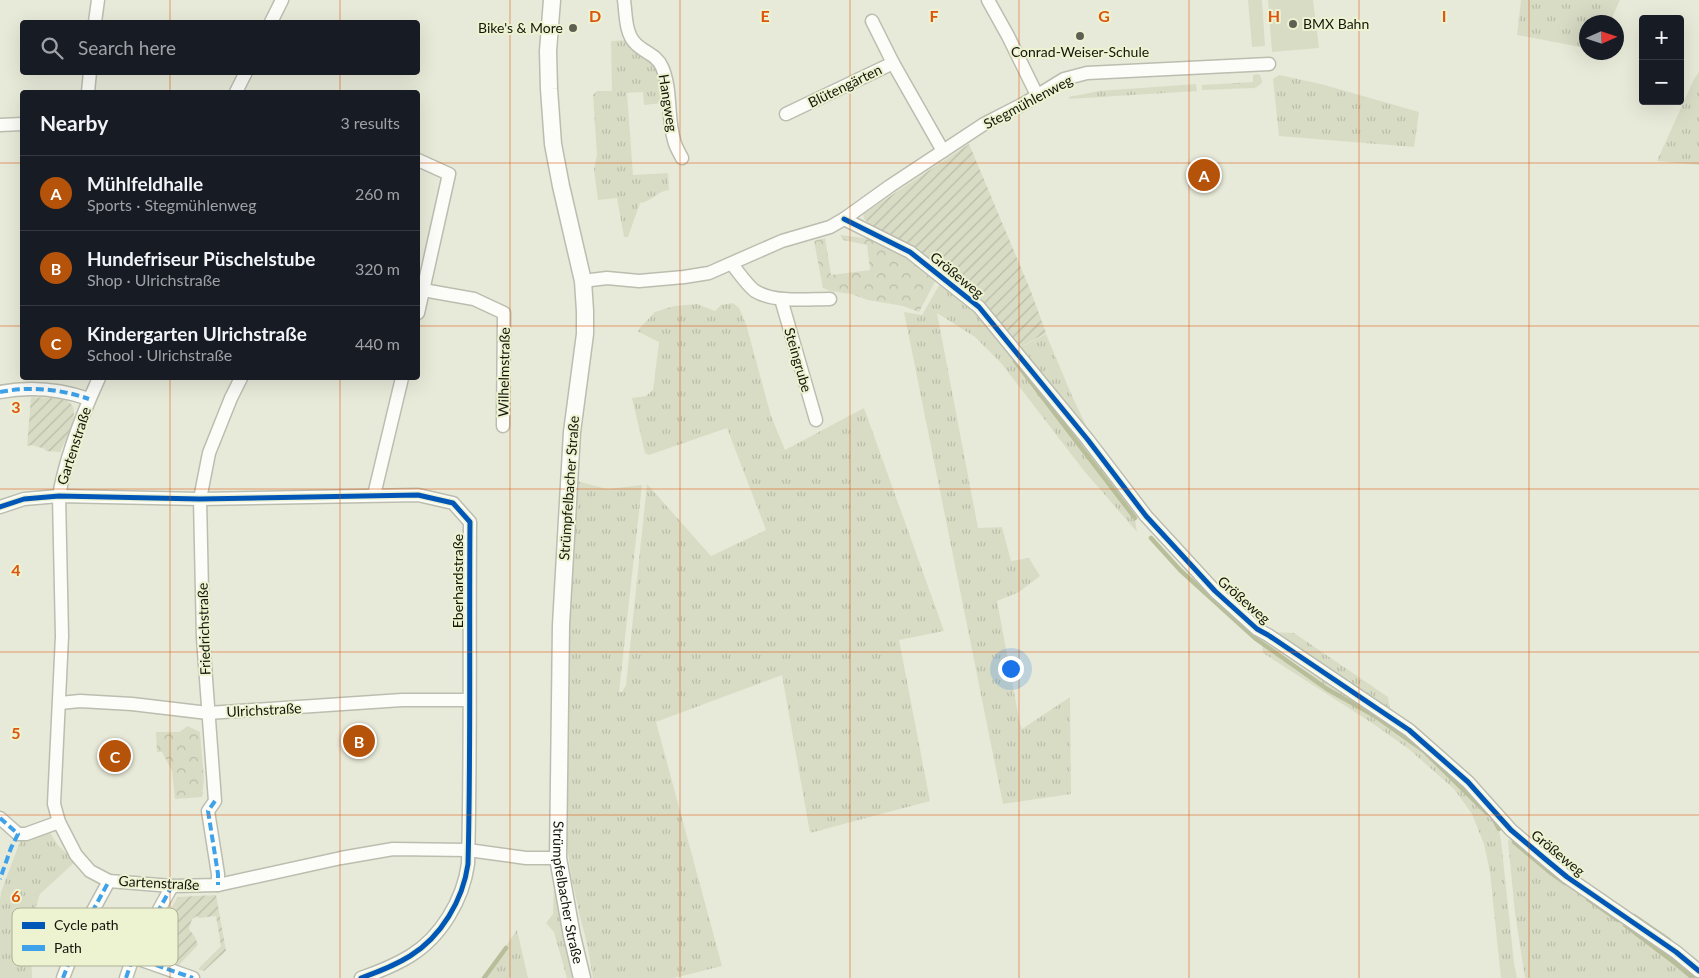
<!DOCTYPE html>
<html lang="en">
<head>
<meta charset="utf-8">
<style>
	:root { --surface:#171b24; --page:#242831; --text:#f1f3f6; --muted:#9ea1a6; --line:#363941; --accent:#b45309 }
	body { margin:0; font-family:Lato,sans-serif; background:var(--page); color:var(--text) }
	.controls { position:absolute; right:15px; top:15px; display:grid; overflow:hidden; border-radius:5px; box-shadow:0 5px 20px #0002 }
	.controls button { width:45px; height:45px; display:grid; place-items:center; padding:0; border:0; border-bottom:1px solid var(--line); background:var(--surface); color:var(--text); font:25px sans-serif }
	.compass { position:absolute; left:1579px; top:15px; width:45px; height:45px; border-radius:50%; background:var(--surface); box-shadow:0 5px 20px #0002; rotate:87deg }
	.you { position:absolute; left:1010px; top:668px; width:18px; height:18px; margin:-12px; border:4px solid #fff; border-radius:50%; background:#1a73e8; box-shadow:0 0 0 8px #1a73e833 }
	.badge { display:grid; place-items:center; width:32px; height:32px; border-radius:50%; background:var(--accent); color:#fff; font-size:16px; font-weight:700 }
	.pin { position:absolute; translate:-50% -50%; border:2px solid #fff; box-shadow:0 1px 5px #0006 }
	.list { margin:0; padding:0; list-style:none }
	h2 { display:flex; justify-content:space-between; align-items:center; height:65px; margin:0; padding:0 20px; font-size:21px }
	h2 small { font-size:16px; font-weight:400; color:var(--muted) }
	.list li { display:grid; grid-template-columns:32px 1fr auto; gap:15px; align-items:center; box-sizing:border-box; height:75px; padding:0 20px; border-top:1px solid var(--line) }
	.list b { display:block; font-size:19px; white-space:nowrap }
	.list p { margin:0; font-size:16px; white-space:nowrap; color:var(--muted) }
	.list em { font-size:16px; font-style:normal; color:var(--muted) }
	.icon { flex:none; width:28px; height:28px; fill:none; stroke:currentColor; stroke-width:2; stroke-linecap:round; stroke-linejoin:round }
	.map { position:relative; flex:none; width:1699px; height:978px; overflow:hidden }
	.search { position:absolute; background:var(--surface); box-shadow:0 5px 20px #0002; left:20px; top:20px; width:400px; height:55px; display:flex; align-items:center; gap:12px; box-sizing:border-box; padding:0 18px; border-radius:5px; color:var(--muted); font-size:19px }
	.panel { position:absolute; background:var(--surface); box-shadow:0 5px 20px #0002; left:20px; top:90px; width:400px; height:290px; border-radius:5px }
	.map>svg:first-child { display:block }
	.grass { fill:url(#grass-tufts) }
	.forest { fill:url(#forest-crowns) }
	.garden { fill:url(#garden-furrows) }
	.pitch { fill:#d9dcc5 }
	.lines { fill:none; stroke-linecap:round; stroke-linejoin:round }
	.stream { stroke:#b8be99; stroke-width:4.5 }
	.minor-casing { stroke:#bbbdaf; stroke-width:15 }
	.tertiary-casing { stroke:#bbbdaf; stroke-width:19 }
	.minor { stroke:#fcfcf9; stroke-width:12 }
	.tertiary { stroke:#fcfcf9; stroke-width:16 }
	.quiet { stroke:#3da2e9; stroke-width:4; stroke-dasharray:8 4; stroke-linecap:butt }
	.cycleway-casing { stroke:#edf2d1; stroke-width:8 }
	.cycleway { stroke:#0057b8; stroke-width:5 }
	.grid { fill:none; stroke:#dd560c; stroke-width:1; stroke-opacity:0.55 }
	.poi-dot { fill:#5e6052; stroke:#edf2d1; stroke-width:2 }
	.labels { text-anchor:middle; stroke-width:4; stroke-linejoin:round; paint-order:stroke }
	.poi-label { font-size:14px; fill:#14160a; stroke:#edf2d1; text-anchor:start }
	.street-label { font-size:14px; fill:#14160a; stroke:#edf2d1 }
	.key { fill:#edf2d1; stroke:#acb095; stroke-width:1 }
	.key-label { font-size:14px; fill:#14160a }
	.grid-label { font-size:16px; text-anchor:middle; font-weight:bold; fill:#dd560c; stroke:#edf2d1; stroke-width:4; stroke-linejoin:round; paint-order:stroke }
</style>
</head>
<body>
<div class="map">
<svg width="1699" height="978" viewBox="0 0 1699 978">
	<defs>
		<pattern id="grass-tufts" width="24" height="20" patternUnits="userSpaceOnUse" patternTransform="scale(1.25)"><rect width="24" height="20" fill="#d9dcc5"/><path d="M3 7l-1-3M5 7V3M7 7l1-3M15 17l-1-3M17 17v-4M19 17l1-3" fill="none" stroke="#b9bca8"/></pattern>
		<pattern id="forest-crowns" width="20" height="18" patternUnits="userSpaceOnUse" patternTransform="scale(1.25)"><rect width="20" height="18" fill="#d9dcc5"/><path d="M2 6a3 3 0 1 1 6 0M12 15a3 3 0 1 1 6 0" fill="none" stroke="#b9bca8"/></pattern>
		<pattern id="garden-furrows" width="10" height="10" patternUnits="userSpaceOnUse" patternTransform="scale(1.25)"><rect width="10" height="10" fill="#d9dcc5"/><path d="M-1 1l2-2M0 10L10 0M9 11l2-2" fill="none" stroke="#b9bca8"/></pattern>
	</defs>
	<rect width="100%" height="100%" fill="#e8ead9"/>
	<g class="grass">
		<polygon points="1521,0 1620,0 1610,22 1586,22 1586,48 1517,35"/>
		<path d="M628 40 630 48 651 62 659 71 663 103 644 105 643 92 627 93 633 175 668 173 669 190C656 192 653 201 640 203L628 237H624L617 198 598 200 594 170 597 155 593 95 597 91H612L611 41Z"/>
		<polygon points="1699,72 1699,165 1657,161 1694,79"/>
		<polygon points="1257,74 1260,75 1262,81 1261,84 1255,88 1202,90 1202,85 1253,82 1253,75"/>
		<polygon points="1279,75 1321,84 1419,112 1414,147 1279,136 1273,79"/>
		<polygon points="1196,84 1197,91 1069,99 1069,97 1099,91"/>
		<polygon points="941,282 978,310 1085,443 1134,513 1137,532 1085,472 1001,363 975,337 937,313 978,528 1002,527 1011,561 1029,558 1040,576 1019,592 997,601 1020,724 1022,729 1070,697 1071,794 1003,804 904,312 922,315"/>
		<polygon points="733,303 739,308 746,324 771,416 785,450 864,408 944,631 899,640 930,801 810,833 782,675 656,722 722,966 674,978 593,978 587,943 580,917 571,875 563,816 573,480 607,489 642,485 619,692 622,692 626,685 647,484 711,556 766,530 727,428 649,455 645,453 632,398 646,396 653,390 659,342 637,331 655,312 674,306 697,304 715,311 721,305"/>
		<polygon points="1046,334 1072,396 1091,436 1017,349"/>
		<polygon points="1271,632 1294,633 1388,697 1390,710"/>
		<polygon points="1262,640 1295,664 1376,713 1404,733 1460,783 1496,820 1501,840 1514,963 1517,978 1501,978 1490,873 1484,844 1472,814 1454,789 1410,750 1372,723 1263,653"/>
		<polygon points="49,831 57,844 75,862 40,894 27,933 31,946 32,978 0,978 0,900 1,892 21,839 28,840"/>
		<polygon points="1511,838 1679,962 1698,978 1525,978 1515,913 1508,841"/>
		<polygon points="554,886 577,978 567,978 554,932 546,923 553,914"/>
		<polygon points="517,930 528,978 483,978"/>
	</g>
	<g class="forest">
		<polygon points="840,235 873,239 898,250 936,280 919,312 903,306 868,300 851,294 830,291 823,288 814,241 825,238 831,275 870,270 867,245 843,240"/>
		<polygon points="188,726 200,732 204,779 202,797 175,799 172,771 162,752 157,752 156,732 179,732"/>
	</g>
	<g class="garden">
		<polygon points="969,144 1030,289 1046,333 1017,349 975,296 913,247 869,223 864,219 863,214"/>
		<path d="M31 397C42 398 57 397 67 401 84 408 65 441 60 452L45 451V449L32 445 27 446Z"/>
		<polygon points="216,895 226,951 204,971 198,969 221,946 216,916 199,918 197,916 192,919 189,929 195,937 198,945 177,967 148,957 145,949 178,897"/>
	</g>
	<g class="pitch">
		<polygon points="1248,0 1262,0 1265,46 1252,47"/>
		<polygon points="1268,0 1313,0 1319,48 1272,52"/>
	</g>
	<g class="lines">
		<g class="stream">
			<polyline points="1015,361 1135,518"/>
			<polyline points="1151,538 1180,570 1256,639 1327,689 1375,716 1424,751 1487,813"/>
			<polyline points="1493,818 1499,829"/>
			<polyline points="1514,842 1551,873 1565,883"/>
			<polyline points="1588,899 1618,920"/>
			<polyline points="1634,916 1669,940"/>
			<polyline points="1625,925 1675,963 1693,978"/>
			<polyline points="484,978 506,948"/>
		</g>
		<defs>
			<g id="minor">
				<path d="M624 0C626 14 625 34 636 44 645 53 657 55 662 67 672 90 667 117 674 140 675 146 679 152 682 158"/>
				<polyline points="988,0 1008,36 1037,95"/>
				<polyline points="872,21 893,63"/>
				<polyline points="95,22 98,0"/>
				<polyline points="271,22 282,0"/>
				<polyline points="88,92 90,72"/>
				<polyline points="236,92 246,72"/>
				<polyline points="786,114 893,63 943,151"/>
				<polyline points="0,125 22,124"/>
				<polyline points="418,160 449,174 418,313"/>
				<polyline points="844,219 910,252 979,307 1088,440 1146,516 1215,591 1257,629 1268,635 1409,730 1468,782 1511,830 1544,858 1567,877 1676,952 1699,971"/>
				<path d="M732 264C738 272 748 286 755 291 775 303 807 299 830 299"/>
				<polyline points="583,281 607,278 639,281 684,277 709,273 782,241 830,227 844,219 890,186 984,124 1025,103 1064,79 1087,73 1269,64"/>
				<polyline points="423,290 474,299 504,313 503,426"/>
				<polyline points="781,299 816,420"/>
				<path d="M99 378C82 415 66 455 59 496L62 636 54 804 59 822 76 855 90 871 109 881 172 886 218 885 341 858 393 849 468 850 526 858H558"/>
				<path d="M0 392C31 386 60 389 89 399"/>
				<polyline points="374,495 402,378"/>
				<path d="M0 507 24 499 59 496 200 499 418 495 453 503 470 522C469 636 471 750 468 864 463 900 441 937 410 956 394 966 378 972 361 978"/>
				<polyline points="60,703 80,701 132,704 208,713 402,700 469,700"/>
				<polyline points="0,818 18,834 26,834 59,822"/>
				<polyline points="218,885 218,874 208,811 215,801 203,638 200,499 209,453 231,398 241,378"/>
				<polyline points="133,957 193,978"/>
				<polyline points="63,978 79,936 109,881"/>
				<polyline points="126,978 133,957 172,886"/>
			</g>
			<g id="tertiary">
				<path id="s1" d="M552 0 548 51 549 89 553 144 561 186 583 281 585 311V334L572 432 561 625 558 858 572 936 582 978"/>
			</g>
		</defs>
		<use href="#minor" class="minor-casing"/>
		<use href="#tertiary" class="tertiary-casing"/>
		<use href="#minor" class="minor"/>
		<use href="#tertiary" class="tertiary"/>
		<g class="quiet">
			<path d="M0 392C31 386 60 389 89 399"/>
			<polyline points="215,801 208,811 218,874 218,885"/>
			<polyline points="0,818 18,834 11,848 0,879"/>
			<polyline points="133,957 193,978"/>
			<polyline points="63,978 79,936 109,881"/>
			<polyline points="126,978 133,957 172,886"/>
		</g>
		<defs>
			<g id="cycleway">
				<polyline points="844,219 910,252 979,307 1088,440 1146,516 1215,591 1257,629 1268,635 1409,730 1468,782 1511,830 1544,858 1567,877 1676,952 1699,971"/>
				<path d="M0 507 24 499 59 496 200 499 418 495 453 503 470 522C469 636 471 750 468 864 463 900 441 937 410 956 394 966 378 972 361 978"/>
			</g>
		</defs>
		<use href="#cycleway" class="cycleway-casing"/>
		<use href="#cycleway" class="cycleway"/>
	</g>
	<path class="grid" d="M170 0V22M340 0V22M510 0V978M680 0V978M850 0V978M1019 0V978M1189 0V978M1359 0V978M1529 0V978M170 72V92M340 72V92M0 163H22M418 163H1699M0 326H22M418 326H1699M170 378V978M340 378V978M0 489H1699M0 652H1699M0 815H1699"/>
	<g class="poi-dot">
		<circle cx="1293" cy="24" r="5"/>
		<circle cx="573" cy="28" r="5"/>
		<circle cx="1080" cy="36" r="5"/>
	</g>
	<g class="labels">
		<g class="poi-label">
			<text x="1303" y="29">BMX Bahn</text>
			<text x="563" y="33" text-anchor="end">Bike's &amp; More</text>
			<text x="1080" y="57" text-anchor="middle">Conrad-Weiser-Schule</text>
		</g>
		<g class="street-label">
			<text transform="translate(845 86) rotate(-26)" y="5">Blütengärten</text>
			<text transform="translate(1028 102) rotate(-28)" y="5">Stegmühlenweg</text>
			<text transform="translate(668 103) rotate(81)" y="5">Hangweg</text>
			<text transform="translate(957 275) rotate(39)" y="5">Größeweg</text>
			<text transform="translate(798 360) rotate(74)" y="5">Steingrube</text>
			<text transform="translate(504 372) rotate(-89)" y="5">Wilhelmstraße</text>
			<text transform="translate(74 446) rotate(-72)" y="5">Gartenstraße</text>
			<text transform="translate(569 488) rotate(-86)" y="5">Strümpfelbacher Straße</text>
			<text transform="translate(458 581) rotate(-90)" y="5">Eberhardstraße</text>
			<text transform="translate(1244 600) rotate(41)" y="5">Größeweg</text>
			<text transform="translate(204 629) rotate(-92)" y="5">Friedrichstraße</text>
			<text transform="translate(264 710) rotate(-3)" y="5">Ulrichstraße</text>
			<text transform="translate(1558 853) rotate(39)" y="5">Größeweg</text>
			<text transform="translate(159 883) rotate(3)" y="5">Gartenstraße</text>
			<text dy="5" stroke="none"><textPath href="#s1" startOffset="898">Strümpfelbacher Straße</textPath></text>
		</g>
	</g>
	<rect x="12" y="908" width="166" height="58" rx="8" class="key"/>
	<rect x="22" y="922" width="23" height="7" fill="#0057b8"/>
	<rect x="22" y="945" width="23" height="6" fill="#3da2e9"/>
	<g class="key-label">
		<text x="54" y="930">Cycle path</text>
		<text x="54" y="953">Path</text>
	</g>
	<g class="grid-label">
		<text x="595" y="22">D</text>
		<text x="765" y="22">E</text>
		<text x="934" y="22">F</text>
		<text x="1104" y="22">G</text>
		<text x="1274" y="22">H</text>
		<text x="1444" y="22">I</text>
		<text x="16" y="413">3</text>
		<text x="16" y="576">4</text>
		<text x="16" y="739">5</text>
		<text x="16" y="902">6</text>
	</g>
</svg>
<div class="controls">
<button>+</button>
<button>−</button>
</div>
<svg class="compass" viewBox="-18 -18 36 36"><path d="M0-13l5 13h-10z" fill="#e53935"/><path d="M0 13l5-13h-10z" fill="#9ea1a6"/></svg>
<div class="you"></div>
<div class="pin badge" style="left:1204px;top:175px">A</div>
<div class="pin badge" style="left:359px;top:741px">B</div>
<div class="pin badge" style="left:115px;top:756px">C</div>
<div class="search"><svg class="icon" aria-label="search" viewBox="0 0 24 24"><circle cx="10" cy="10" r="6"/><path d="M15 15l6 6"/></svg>Search here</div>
<section class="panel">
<h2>Nearby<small>3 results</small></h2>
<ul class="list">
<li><span class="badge">A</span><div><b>Mühlfeldhalle</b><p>Sports · Stegmühlenweg</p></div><em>260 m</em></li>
<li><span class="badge">B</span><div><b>Hundefriseur Püschelstube</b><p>Shop · Ulrichstraße</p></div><em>320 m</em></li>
<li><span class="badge">C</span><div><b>Kindergarten Ulrichstraße</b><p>School · Ulrichstraße</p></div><em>440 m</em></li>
</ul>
</section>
</div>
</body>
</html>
